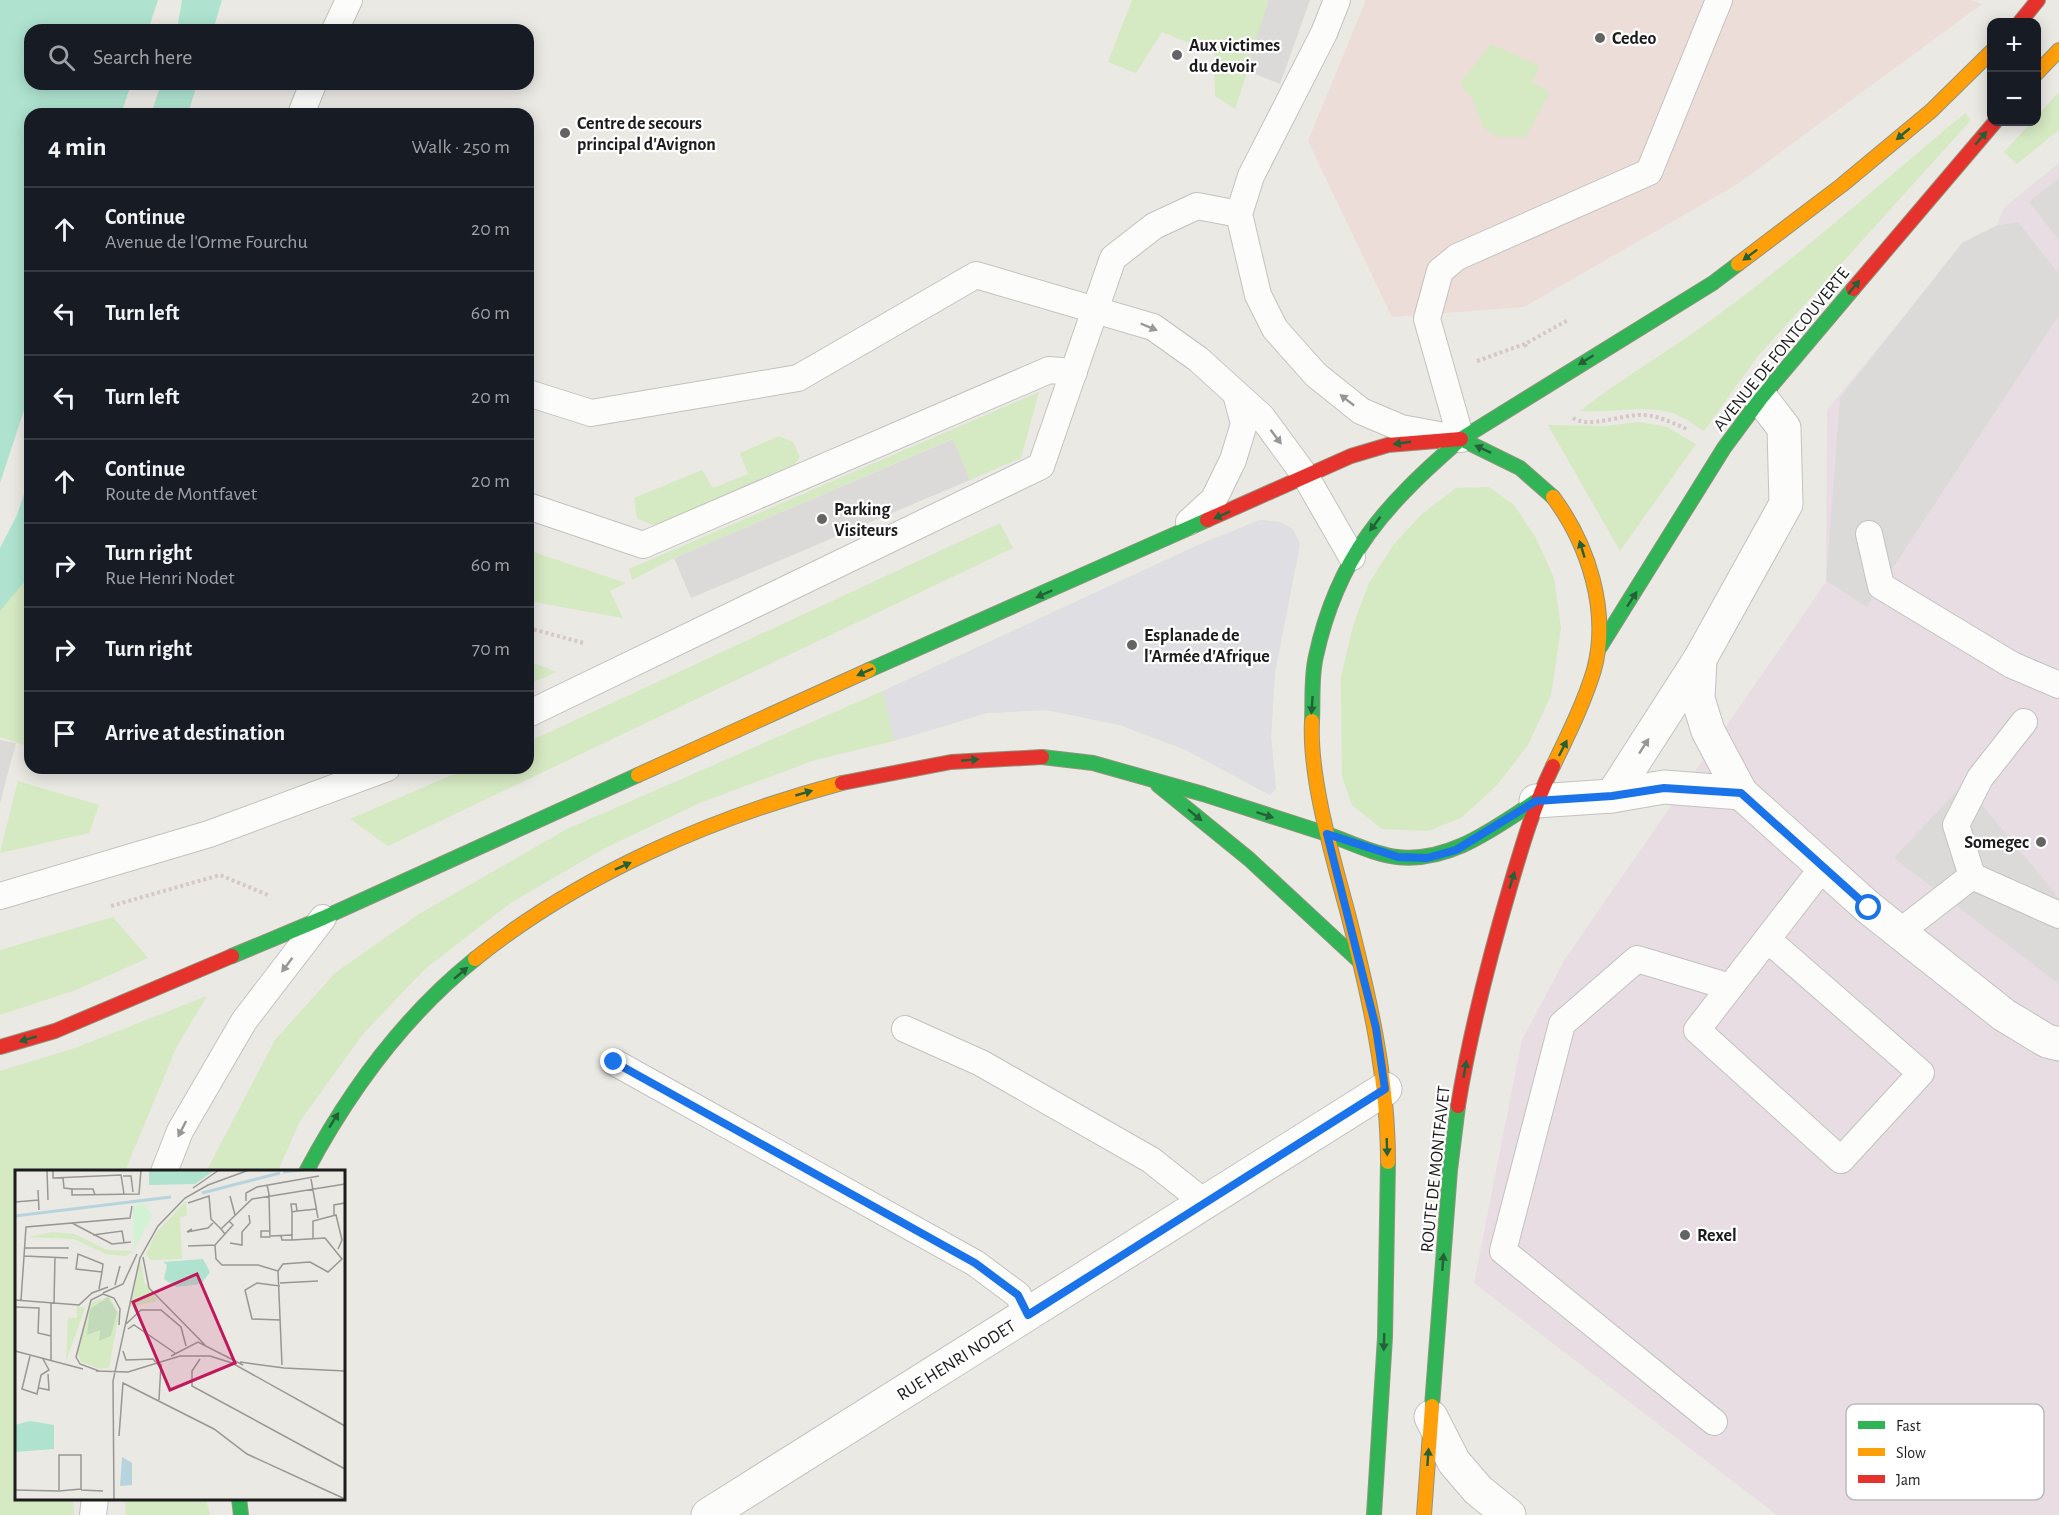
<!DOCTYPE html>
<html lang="en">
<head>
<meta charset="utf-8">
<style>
	:root { --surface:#171b24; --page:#242831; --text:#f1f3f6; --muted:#9ea1a6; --line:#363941 }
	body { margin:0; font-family:"Alegreya Sans",sans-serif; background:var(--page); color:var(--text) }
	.controls { position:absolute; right:18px; top:18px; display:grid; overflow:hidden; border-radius:12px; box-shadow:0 3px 15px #0003 }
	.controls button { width:54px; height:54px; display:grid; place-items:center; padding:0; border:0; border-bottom:2px solid var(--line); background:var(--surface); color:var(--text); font:30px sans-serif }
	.stop { position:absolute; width:18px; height:18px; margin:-14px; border:4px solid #1a73e8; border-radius:50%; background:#fff }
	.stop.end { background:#1a73e8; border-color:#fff; box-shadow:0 2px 6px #0008 }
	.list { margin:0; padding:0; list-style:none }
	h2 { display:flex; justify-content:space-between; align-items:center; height:78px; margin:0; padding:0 24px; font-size:26px }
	h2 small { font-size:20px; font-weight:400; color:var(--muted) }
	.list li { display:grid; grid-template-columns:39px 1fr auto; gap:18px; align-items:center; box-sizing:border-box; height:84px; padding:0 24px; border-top:2px solid var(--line) }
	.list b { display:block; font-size:22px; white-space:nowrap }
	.list p { margin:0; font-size:20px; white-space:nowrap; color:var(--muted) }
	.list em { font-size:20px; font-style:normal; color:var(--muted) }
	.icon { flex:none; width:33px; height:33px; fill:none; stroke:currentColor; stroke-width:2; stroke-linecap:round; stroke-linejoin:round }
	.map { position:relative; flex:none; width:2059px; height:1515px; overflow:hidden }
	.search { position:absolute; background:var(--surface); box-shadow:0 3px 15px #0003; left:24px; top:24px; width:510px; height:66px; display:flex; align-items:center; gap:15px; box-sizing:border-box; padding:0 21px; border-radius:18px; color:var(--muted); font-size:22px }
	.panel { position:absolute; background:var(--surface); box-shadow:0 3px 15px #0003; left:24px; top:108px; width:510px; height:666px; border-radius:18px }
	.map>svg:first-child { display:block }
	.commercial { fill:#edddd9 }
	.industrial { fill:#e8dde3 }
	.grass { fill:#d5e9c2 }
	.pitch { fill:#afe3d0 }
	.parking { fill:#dbdad8 }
	.plaza { fill:#dfdfe3 }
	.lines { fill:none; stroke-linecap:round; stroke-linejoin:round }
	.lane-casing { stroke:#c3c2c0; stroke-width:28 }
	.street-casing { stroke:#c3c2c0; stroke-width:35 }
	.fast-casing { stroke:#90947c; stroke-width:16 }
	.slow-casing { stroke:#90947c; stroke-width:16 }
	.jam-casing { stroke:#90947c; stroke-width:16 }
	.path { stroke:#d6c8c4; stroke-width:4; stroke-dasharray:3 3; stroke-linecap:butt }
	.lane { stroke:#fcfcfb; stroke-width:26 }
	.street { stroke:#fcfcfb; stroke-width:33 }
	.fast { stroke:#30b455; stroke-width:14 }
	.slow { stroke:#ff9f0a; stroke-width:14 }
	.jam { stroke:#e5322d; stroke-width:14 }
	.oneway { fill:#256036 }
	.oneway2 { fill:#979797 }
	.route { stroke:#1a73e8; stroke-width:8 }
	.poi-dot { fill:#646462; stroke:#fff; stroke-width:2 }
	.labels { text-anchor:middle; stroke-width:4.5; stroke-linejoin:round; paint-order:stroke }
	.poi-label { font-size:18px; font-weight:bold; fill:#1c1c1c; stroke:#fff; text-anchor:start }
	.street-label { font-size:18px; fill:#1c1c1c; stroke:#fff }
	.inset-river { fill:none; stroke:#b7d4de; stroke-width:3 }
	.inset-road { fill:none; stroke:#989794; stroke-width:1.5 }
	.view { fill:#c2185b; fill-opacity:0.15; stroke:#c2185b; stroke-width:3 }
	.inset-edge { fill:none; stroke:#1c1c1c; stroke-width:3 }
	.key { fill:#fff; stroke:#bbb; stroke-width:1.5 }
	.key-label { font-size:16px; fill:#1c1c1c }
</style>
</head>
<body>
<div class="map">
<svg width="2059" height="1515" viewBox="0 0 2059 1515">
	<rect width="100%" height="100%" fill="#eae9e4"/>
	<polygon class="commercial" points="1366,0 1971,0 1982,4 1736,185 1524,307 1392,317 1308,141"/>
	<polygon class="industrial" points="2059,163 2059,1515 1777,1515 1474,1283 1522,1040 1565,959 1826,582 1827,410 1967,240 1996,226 2005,207"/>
	<g class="grass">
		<polygon points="1132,0 1271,0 1235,109 1215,96 1214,53 1162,32 1136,73 1108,62"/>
		<polygon points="1491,44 1540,66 1532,82 1550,92 1526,137 1496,137 1483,127 1472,99 1460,83"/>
		<polygon points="2059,92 2059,130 2017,164 2004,152 2032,122 2036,122 2037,116"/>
		<path d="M1965 113 1971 120 1757 357 1704 431C1695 425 1685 418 1675 414 1653 404 1606 413 1580 411 1626 375 1676 347 1722 312 1806 250 1885 180 1965 113Z"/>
		<polygon points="1039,392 1021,458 970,480 952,439 674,558 632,580 629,569"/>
		<polygon points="1639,422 1667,427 1696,444 1620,551 1548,425 1604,426"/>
		<polygon points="779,436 793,442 800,457 787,476 667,525 650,524 637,518 634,498 702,470 713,488 748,474 740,453"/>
		<polygon points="1489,487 1514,505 1536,538 1554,578 1561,628 1551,695 1528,745 1497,785 1461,818 1428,831 1382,829 1352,805 1342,777 1341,676 1353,626 1369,583 1394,544 1422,514 1456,488"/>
		<path d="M1260 520C1282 522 1290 522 1300 544L1275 672 1271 737 1276 788 1270 795 1186 750 1120 725 1046 710 987 713 894 741 815 760 702 802 605 848 512 902 426 968 363 1034 300 1121 278 1171 206 1172 275 1040 335 973 419 914 567 829 883 691 1196 546Z"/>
		<polygon points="1000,523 1013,548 388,846 350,819 468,768 528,768 528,742"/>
		<polygon points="528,550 626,583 610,591 623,618 528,601"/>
		<polygon points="30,575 30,747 0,737 0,611"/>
		<polygon points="528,661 557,672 528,684"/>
		<polygon points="18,781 99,805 89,833 0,853"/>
		<polygon points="113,917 148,958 76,990 0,1015 0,950"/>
		<polygon points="207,996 177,1046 125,1171 16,1172 16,1498 73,1499 74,1515 0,1515 0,1071 75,1048"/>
		<polygon points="125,1499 206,1499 210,1515 126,1515"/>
	</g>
	<g class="pitch">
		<polygon points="0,0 158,0 148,30 30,30 30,84 131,84 121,114 30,114 30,392 0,483"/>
		<polygon points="182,0 222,0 213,30 177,30"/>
		<polygon points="161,84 197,84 188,114 151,114"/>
		<polygon points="30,476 30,575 0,611 0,548 17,515"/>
	</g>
	<g class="parking">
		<polygon points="1269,0 1310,0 1280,84 1245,70"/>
		<polygon points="2059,178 2059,240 2029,202"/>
		<polygon points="2018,222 2059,274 2059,315 1867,607 1826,581 1840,398 1962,243 1996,226"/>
		<polygon points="953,439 970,480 691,598 674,558"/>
		<polygon points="0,740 16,743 0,803"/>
		<polygon points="1964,783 2059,898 2059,984 1894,858"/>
	</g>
	<polygon class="plaza" points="1260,520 1280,522 1293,529 1300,544 1275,672 1271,737 1276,788 1270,795 1186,750 1120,725 1047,710 987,713 894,741 883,691 1196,546"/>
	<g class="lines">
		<defs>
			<g id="lane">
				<polyline points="1337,0 1324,33 1251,176 1239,214 1258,295 1275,329 1316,375 1361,411 1401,428 1461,439 1427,319 1440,271 1457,257 1649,172 1719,0"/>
				<polyline points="335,30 349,0"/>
				<polyline points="301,114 313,84"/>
				<polyline points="528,393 591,413 798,378 976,275 1153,327 1198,359 1262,417 1306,477 1352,557"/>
				<polyline points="528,506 643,545 1049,370 1074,372"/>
				<polyline points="1189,522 1214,499 1233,460 1244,424 1236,394"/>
				<polyline points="1869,534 1881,586 2012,665 2059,685"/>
				<polyline points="528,714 1041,466 1113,258 1154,226 1197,206 1239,214"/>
				<polyline points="1972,876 1956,825 1980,778 2024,722"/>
				<polyline points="0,896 209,834 387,768"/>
				<polyline points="1901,931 1972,876 2059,915"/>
				<polyline points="1767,939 1921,1073 1841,1160 1697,1030 1823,867"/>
				<polyline points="905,1029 981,1063 1151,1160 1204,1202"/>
				<polyline points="614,1062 975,1263 1018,1295 1028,1315"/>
				<polyline points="164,1172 180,1131 244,1021 323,918"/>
				<polyline points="1714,1422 1503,1251 1562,1024 1637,959 1730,987"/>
				<polyline points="93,1515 95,1498"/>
			</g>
			<g id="street">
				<polyline points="1700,659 1698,699 1708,731 1741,793 1869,908 2004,1015 2047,1041 2059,1044"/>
				<polyline points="1612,796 1700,659 1786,504 1784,428 1761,398"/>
				<polyline points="1536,801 1612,796 1664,787 1741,793"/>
				<polyline points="1431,1417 1454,1462 1478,1490 1509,1515"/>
				<polyline points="708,1515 1385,1089"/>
			</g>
			<g id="fast">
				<polyline points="1461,439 1713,283 1738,264"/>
				<polyline points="1600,647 1724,448 1761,398 1853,289"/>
				<polyline points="869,670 1207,520"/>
				<path d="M1312 721C1313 700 1311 677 1316 656 1338 555 1385 505 1461 439L1520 468 1553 497"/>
				<polyline points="1042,757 1093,763 1203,794 1327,834"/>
				<polyline points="1158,785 1249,859 1358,960"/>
				<path d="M1327 834C1350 842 1373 854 1397 857 1450 863 1494 828 1536 801"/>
				<polyline points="232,956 323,918 638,775"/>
				<path d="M306 1172C349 1091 403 1017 475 959"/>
				<polyline points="1432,1406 1450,1170 1458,1106"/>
				<polyline points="239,1498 241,1515"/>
				<polyline points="1374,1515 1385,1337 1388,1162"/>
			</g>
			<g id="slow">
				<polyline points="2036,74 2059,50"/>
				<polyline points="1738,264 1842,185 1931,111 1992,51"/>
				<path d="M1553 497C1588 544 1610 611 1594 670 1584 703 1568 735 1553 766"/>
				<path d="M1312 721C1309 778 1333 858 1348 914 1369 996 1388 1077 1388 1162"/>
				<polyline points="638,775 869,670"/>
				<path d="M475 959C579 875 713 817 842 783"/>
				<polyline points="1424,1515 1432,1406"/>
			</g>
			<g id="jam">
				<polyline points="2020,22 2038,0"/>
				<polyline points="1853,289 1995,122"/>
				<polyline points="1207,520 1351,456 1388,445 1461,439"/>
				<polyline points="842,783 951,762 1042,757"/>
				<polyline points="0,1047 55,1031 232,956"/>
				<path d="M1458 1106C1470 1032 1489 959 1510 887 1522 846 1534 805 1553 766"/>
			</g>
		</defs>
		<use href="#lane" class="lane-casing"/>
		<use href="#street" class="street-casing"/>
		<use href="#fast" class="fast-casing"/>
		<use href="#slow" class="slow-casing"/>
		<use href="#jam" class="jam-casing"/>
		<g class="path">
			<polyline points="1526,347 1525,344 1568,320"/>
			<polyline points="1477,361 1525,344"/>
			<path d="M1573 418C1589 429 1623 414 1642 415 1658 415 1672 423 1687 429"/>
			<polyline points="528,628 584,643"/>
			<polyline points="111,906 220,875 268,895"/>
		</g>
		<use href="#lane" class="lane"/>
		<use href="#street" class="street"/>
		<use href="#fast" class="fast"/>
		<use href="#slow" class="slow"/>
		<use href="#jam" class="jam"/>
	</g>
	<defs><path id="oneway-solid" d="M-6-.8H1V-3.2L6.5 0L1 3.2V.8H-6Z" transform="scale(1.5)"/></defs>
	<g class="oneway">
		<use href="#oneway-solid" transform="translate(1903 134) rotate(140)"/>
		<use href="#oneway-solid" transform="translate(1981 138) rotate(-49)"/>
		<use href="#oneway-solid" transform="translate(1750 255) rotate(143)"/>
		<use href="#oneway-solid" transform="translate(1854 287) rotate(-50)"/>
		<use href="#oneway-solid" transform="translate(1586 360) rotate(148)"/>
		<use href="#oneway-solid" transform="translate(1402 443) rotate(172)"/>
		<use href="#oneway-solid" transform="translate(1483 449) rotate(-155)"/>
		<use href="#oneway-solid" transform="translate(1222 515) rotate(156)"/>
		<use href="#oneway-solid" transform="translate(1375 524) rotate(127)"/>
		<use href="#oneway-solid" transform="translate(1582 549) rotate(-107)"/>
		<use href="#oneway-solid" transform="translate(1044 594) rotate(156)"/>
		<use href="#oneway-solid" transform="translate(1632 599) rotate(-57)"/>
		<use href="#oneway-solid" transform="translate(865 672) rotate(156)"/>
		<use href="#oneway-solid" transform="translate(1312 705) rotate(94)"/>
		<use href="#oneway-solid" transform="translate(1563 748) rotate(-63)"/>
		<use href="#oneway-solid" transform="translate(970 760) rotate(-4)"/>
		<use href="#oneway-solid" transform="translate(804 793) rotate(-16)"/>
		<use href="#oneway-solid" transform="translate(1195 815) rotate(39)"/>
		<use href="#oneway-solid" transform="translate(1265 815) rotate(18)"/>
		<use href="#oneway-solid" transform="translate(623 866) rotate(-24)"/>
		<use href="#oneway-solid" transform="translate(1512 880) rotate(-73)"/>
		<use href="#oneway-solid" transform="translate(461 973) rotate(-40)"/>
		<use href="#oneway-solid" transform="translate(28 1039) rotate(164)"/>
		<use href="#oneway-solid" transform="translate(1465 1069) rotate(-80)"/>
		<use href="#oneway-solid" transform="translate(334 1120) rotate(-58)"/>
		<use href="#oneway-solid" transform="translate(1387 1147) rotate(88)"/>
		<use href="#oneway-solid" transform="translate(1443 1262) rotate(-85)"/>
		<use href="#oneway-solid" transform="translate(1384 1342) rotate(92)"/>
		<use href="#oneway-solid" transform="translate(1428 1457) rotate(-86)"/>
	</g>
	<g class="oneway2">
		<use href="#oneway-solid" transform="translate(1149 327) rotate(23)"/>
		<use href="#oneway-solid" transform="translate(1347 400) rotate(-142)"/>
		<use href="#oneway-solid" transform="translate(1276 437) rotate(53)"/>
		<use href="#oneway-solid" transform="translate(1644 746) rotate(-57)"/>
		<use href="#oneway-solid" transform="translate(287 965) rotate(127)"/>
		<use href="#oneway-solid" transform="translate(182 1129) rotate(117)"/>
	</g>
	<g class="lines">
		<polyline class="route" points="614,1062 975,1263 1018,1295 1028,1315 1385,1089 1376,1028 1327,834 1398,857 1427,858 1456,850 1536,801 1612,796 1664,788 1741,793 1869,908"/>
	</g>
	<g class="poi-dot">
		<circle cx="1600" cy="38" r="6"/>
		<circle cx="1177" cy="55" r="6"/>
		<circle cx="565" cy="133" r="6"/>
		<circle cx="822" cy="519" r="6"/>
		<circle cx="1132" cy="645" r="6"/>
		<circle cx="2041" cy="842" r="6"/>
		<circle cx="1685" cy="1235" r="6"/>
	</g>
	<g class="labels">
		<g class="poi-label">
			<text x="1612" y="44">Cedeo</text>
			<text x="1189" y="51">Aux victimes<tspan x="1189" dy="21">du devoir</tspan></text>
			<text x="577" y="129">Centre de secours<tspan x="577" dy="21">principal d'Avignon</tspan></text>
			<text x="834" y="515">Parking<tspan x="834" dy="21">Visiteurs</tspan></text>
			<text x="1144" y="641">Esplanade de<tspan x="1144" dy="21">l'Armée d'Afrique</tspan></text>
			<text x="2029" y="848" text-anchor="end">Somegec</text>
			<text x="1697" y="1241">Rexel</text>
		</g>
		<g class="street-label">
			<text transform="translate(1781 349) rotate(-51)" y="6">AVENUE DE FONTCOUVERTE</text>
			<text transform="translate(1435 1169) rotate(-84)" y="6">ROUTE DE MONTFAVET</text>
			<text transform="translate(956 1360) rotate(-32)" y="6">RUE HENRI NODET</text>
		</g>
	</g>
	<g transform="translate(15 1170)">
		<rect width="330" height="330" fill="#eae9e4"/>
		<path d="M171 31 172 46 165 47 167 89 135 90 131 84 141 63ZM37 62 59 64 92 80 118 81 111 86 91 84 59 69 13 67ZM126 89 129 112 143 131 115 137ZM94 126 104 144 94 197 86 199 66 192 62 182 75 133ZM88 128 101 140 96 166 87 170 85 159 79 163 75 139 84 136ZM62 136 70 138 51 191 53 148H62Z" fill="#d5e9c2" fill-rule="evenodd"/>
		<path d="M93 127 102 142 96 166 84 171 85 160 72 165 75 139Z" fill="#c2dab9"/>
		<path d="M129 33 137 46 119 79 118 37Z" fill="#d1f2d3"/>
		<path d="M134 0H200L180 14 134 15ZM188 89 195 102 186 114 161 117 149 109 152 95 148 92ZM15 251 39 255V279L0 282V255Z" fill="#afe3d0"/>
		<path d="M107 287 117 293V315L105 316Z" fill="#b7d4de"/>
		<path class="inset-river" d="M268 2 287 0M187 23 265 3M0 46 156 27"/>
		<path class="inset-road" d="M32 0 33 30M38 0V8L106 5 109 24M108 6H116L118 22M48 8 49 18 57 19V25L124 24 126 0M296 9 303 48M252 15 254 24 255 67H246V61H255M178 18 204 0M57 19H78L80 25M23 20 24 40M215 26 220 45M231 31V23L242 17 304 6M0 32 24 30M173 33 194 26 196 49 206 59M276 34H281L282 41 277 42ZM282 41 302 39M277 42V65M319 45V35L330 33M57 53 97 74 116 72M177 59 172 62 193 58 198 53M210 64 206 59 237 29 330 14M78 65 107 61 109 72M256 66 277 65V70H267L266 66M298 68V51L321 45 327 70 323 79M215 73 227 75V62L235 53 234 45M200 75 201 89 207 95H243L263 101 267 195M173 76 200 75 218 55 214 51M10 78H54M9 86 53 88M128 87 134 118 190 175M263 101 268 94 295 92 313 102 327 89 310 68 277 70M265 113 303 111M100 115 105 96M84 119 87 102 88 94 63 84 61 99 87 102M88 123 108 114 122 84M0 130 64 135 77 123 93 117M6 130 11 57 115 48 117 36M39 133 40 87M0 137 24 138 23 163 36 166M265 150 237 149 230 120 242 113 265 116M111 154 126 140H146L166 157 171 176M113 159 119 155 160 183M0 181 68 199M108 181 111 190 138 189 145 197M15 186 7 219 22 224 26 205 34 200 28 189M156 186 183 172 228 195M185 189 177 201V216L330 299M36 190V133M225 192 269 198M269 198 330 201M81 201 113 202 165 186H195L217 193 330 256M84 201 65 194 61 187 76 130 88 124 99 128 105 139 104 155M24 218 34 220 33 204M144 230 146 194M104 266 108 213 199 259 232 284 330 329M0 320 44 321M66 320 88 321M44 321 66 319V285H44V320M99 330 98 211 125 88 143 56 170 28 193 15 234 0"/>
		<path class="view" d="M182 104 220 193 155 220 118 132Z"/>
		<rect width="330" height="330" class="inset-edge"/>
	</g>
	<rect x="1846" y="1404" width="198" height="96" rx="9" class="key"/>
	<rect x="1858" y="1421" width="27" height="8" fill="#30b455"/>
	<rect x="1858" y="1448" width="27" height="8" fill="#ff9f0a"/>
	<rect x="1858" y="1475" width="27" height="8" fill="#e5322d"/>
	<g class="key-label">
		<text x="1896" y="1431">Fast</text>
		<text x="1896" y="1458">Slow</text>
		<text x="1896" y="1485">Jam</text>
	</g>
</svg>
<div class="controls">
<button>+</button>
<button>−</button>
</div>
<div class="stop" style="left:1869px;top:908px"></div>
<div class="stop end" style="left:614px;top:1062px"></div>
<div class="search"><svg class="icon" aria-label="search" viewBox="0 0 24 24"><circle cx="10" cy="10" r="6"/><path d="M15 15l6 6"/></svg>Search here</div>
<section class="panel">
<h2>4 min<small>Walk · 250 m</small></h2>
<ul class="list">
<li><svg class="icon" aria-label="ahead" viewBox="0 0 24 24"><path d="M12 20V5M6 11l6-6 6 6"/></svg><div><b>Continue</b><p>Avenue de l'Orme Fourchu</p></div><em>20 m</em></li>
<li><svg class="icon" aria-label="left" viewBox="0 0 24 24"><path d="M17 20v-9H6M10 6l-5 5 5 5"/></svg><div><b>Turn left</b></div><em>60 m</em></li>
<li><svg class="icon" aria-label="left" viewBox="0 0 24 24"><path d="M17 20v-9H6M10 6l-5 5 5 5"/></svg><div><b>Turn left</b></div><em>20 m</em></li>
<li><svg class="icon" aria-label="ahead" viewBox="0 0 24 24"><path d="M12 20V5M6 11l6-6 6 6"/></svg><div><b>Continue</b><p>Route de Montfavet</p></div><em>20 m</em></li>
<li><svg class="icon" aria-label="right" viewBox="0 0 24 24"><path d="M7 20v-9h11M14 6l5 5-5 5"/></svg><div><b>Turn right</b><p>Rue Henri Nodet</p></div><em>60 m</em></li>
<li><svg class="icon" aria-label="right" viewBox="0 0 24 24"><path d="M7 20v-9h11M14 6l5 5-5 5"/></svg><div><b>Turn right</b></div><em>70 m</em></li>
<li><svg class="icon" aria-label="arrive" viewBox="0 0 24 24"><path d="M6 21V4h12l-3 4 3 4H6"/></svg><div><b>Arrive at destination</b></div></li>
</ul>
</section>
</div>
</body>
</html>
